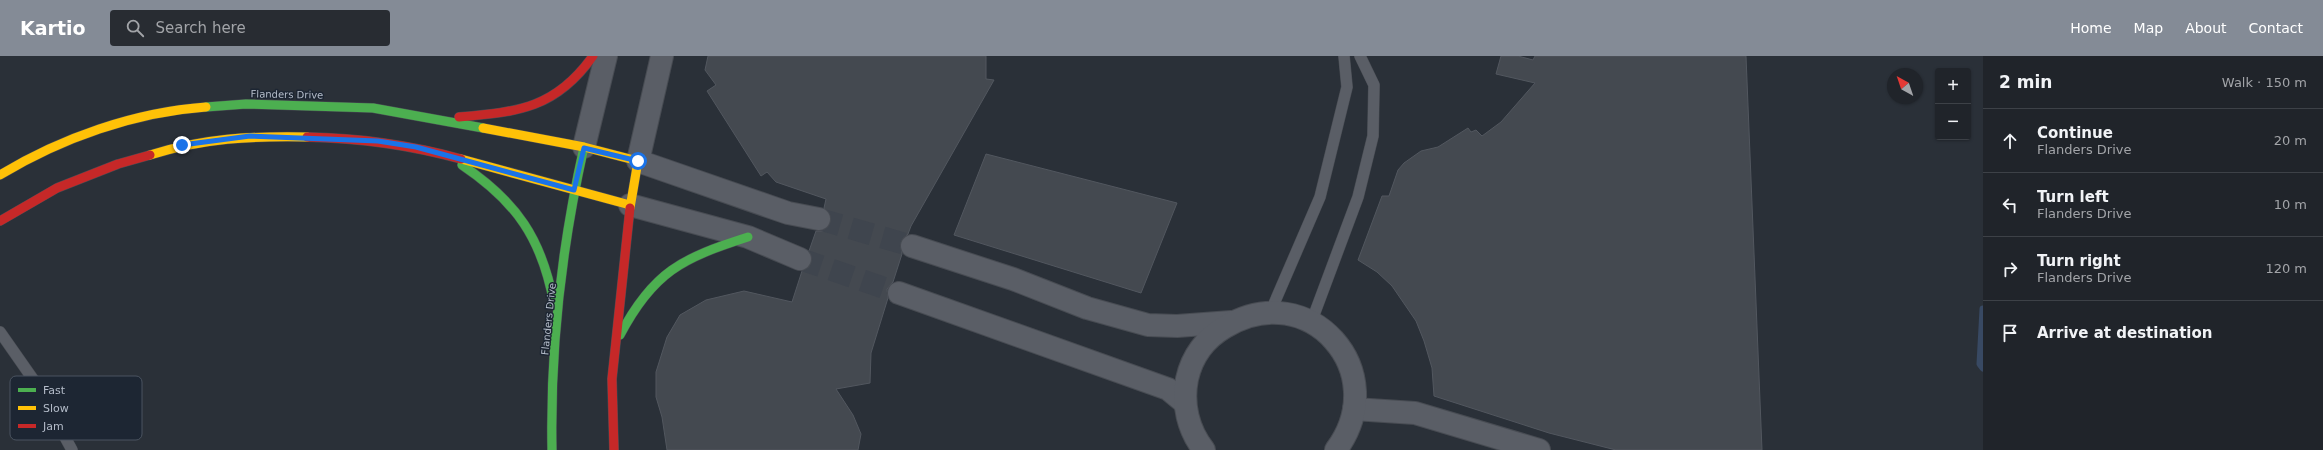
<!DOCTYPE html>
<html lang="en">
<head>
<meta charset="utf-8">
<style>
	:root { --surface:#20242a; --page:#282c32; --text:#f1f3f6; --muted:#a2a4a8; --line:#3d4147; --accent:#848b96 }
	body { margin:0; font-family:"DejaVu Sans",sans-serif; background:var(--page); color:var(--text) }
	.controls { position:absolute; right:12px; top:12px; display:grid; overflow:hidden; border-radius:4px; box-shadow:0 1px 3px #0004 }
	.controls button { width:36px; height:36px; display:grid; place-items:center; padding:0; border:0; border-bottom:1px solid var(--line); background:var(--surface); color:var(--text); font:20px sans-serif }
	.compass { position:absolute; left:1887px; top:12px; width:36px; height:36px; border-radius:50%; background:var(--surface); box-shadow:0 1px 3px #0004; rotate:320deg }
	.stop { position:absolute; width:12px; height:12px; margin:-9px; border:3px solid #1a73e8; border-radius:50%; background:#fff }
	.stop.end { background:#1a73e8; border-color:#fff; box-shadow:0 1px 4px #0008 }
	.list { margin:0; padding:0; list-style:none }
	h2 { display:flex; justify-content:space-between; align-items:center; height:52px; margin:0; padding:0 16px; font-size:17px }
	h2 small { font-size:13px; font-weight:400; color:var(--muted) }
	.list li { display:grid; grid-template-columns:26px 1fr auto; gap:12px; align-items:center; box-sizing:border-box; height:64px; padding:0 16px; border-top:1px solid var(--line) }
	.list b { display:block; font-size:15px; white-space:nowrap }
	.list p { margin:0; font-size:13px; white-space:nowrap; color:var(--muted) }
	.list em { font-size:13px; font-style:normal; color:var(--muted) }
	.icon { flex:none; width:22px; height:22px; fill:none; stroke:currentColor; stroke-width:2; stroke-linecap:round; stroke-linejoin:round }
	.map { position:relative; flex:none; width:1983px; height:394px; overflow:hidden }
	header { display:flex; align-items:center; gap:24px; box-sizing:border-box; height:56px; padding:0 20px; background:var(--accent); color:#fff }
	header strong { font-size:19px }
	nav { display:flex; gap:22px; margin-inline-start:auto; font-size:14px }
	.search { width:280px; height:36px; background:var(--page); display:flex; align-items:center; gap:10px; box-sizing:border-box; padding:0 14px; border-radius:4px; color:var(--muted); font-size:15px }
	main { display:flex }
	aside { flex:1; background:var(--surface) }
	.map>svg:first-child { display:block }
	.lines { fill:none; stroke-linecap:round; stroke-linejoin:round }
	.stream { stroke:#384963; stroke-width:7 }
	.building { fill:#444950; stroke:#52575f }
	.street-tunnel { stroke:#3f454e; stroke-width:22; stroke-dasharray:22 11; stroke-linecap:butt }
	.lane-casing { stroke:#484c53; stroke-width:12 }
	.street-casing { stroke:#484c53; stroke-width:24 }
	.fast-casing { stroke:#484c53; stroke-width:10 }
	.slow-casing { stroke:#484c53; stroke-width:10 }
	.jam-casing { stroke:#484c53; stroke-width:10 }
	.lane { stroke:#5a5e66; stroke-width:11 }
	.street { stroke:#5a5e66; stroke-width:22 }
	.fast { stroke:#4caf50; stroke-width:9 }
	.slow { stroke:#ffc107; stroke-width:9 }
	.jam { stroke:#c62828; stroke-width:9 }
	.route { stroke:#1a73e8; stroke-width:5 }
	.labels { text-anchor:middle; stroke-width:3; stroke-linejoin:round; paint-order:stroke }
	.street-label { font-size:10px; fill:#b4bcc9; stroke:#1d2633 }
	.key { fill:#1d2633; stroke:#4a5360; stroke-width:1 }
	.key-label { font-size:11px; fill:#b4bcc9 }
</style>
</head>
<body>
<header>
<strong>Kartio</strong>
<div class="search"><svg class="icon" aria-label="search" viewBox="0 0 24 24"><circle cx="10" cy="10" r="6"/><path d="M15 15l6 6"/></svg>Search here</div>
<nav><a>Home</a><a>Map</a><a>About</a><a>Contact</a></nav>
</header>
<main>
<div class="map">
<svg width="1983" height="394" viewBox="0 0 1983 394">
	<rect width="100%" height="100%" fill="#2a3038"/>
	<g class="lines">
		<polyline class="stream" points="1983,253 1980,308 1983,312"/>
	</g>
	<g class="building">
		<polygon points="708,0 986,0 986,23 994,24 911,170 908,178 900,186 902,198 893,226 887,233 888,242 871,297 870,327 836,333 853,359 861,378 858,394 667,394 662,361 656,341 656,316 667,281 680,259 706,244 744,235 792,246 802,215 808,213 812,207 812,201 809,195 816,175 823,175 829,171 831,165 831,159 824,152 826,143 776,126 767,116 761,120 707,35 716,29 705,14"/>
		<polygon points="1501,0 1518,0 1533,4 1535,0 1746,0 1762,394 1616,394 1549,377 1434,340 1432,312 1424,285 1416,265 1392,230 1377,216 1358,204 1382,140 1389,140 1398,114 1404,107 1421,95 1438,91 1468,72 1471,76 1476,74 1482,80 1501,66 1535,27 1496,18"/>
		<polygon points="986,98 1177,147 1141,237 954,179"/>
	</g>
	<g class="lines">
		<g class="street-tunnel">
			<polyline points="819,163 912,190"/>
			<polyline points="800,203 899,237"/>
		</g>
		<defs>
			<g id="lane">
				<polyline points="1270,257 1320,141 1347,31 1344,0"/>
				<polyline points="1311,267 1358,141 1373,80 1374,29 1360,0"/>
				<polyline points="0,276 35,326 72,394"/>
			</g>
			<g id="street">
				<polyline points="662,0 638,105 788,157 819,163"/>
				<polyline points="584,91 606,0"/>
				<polyline points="630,149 748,181 800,203"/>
				<polyline points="912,190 1013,223 1087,252 1148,269 1177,270 1231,266"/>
				<polyline points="899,237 1168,333 1185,347"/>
				<polyline points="1354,353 1415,357 1539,394"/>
				<path d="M1204 394C1188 374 1182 348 1187 323 1192 300 1206 282 1225 271 1309 220 1394 316 1336 394"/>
			</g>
			<g id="fast">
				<polyline points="206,51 246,48 373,52 483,72"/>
				<path d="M462 109C517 146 542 183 554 248"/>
				<path d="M620 279C653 216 682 202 748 181"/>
				<path d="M552 394C550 293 562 189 584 91"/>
			</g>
			<g id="slow">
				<polyline points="483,72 584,91 638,105 630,152"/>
				<path d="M150 99C204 82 250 80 307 81"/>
				<polyline points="461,103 630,149"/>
				<path d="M0 119C61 82 135 56 206 51"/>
			</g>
			<g id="jam">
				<path d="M459 61C519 56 556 52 593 0"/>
				<path d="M307 81C360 82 410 89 461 103"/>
				<polyline points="0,165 57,132 118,108 150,99"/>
				<polyline points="614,394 612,323 630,152"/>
			</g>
		</defs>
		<use href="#lane" class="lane-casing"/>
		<use href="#street" class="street-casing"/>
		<use href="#fast" class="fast-casing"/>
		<use href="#slow" class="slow-casing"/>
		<use href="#jam" class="jam-casing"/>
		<use href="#lane" class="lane"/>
		<use href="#street" class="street"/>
		<use href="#fast" class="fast"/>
		<use href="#slow" class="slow"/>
		<use href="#jam" class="jam"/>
	</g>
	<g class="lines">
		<polyline class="route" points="182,89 250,80 378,85 416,91 574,134 584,92 638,105"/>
	</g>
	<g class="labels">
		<g class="street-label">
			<text transform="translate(287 38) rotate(1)" y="4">Flanders Drive</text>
			<text transform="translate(548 263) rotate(-84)" y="4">Flanders Drive</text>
		</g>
	</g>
	<rect x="10" y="320" width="132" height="64" rx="6" class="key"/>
	<rect x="18" y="332" width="18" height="4" fill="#4caf50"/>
	<rect x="18" y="350" width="18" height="4" fill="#ffc107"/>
	<rect x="18" y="368" width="18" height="4" fill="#c62828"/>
	<g class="key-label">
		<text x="43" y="338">Fast</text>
		<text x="43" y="356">Slow</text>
		<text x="43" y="374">Jam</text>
	</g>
</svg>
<div class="controls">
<button>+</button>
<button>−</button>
</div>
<svg class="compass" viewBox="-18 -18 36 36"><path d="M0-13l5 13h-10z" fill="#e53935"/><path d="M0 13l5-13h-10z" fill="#a2a4a8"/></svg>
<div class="stop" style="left:638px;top:105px"></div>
<div class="stop end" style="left:182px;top:89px"></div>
</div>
<aside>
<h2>2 min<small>Walk · 150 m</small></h2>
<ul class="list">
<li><svg class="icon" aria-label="ahead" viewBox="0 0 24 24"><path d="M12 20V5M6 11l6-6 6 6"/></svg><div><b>Continue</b><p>Flanders Drive</p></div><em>20 m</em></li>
<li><svg class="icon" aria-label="left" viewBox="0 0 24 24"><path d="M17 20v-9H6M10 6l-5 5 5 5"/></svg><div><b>Turn left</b><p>Flanders Drive</p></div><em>10 m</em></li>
<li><svg class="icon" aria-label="right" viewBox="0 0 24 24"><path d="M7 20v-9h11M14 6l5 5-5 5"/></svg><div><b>Turn right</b><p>Flanders Drive</p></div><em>120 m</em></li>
<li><svg class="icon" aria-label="arrive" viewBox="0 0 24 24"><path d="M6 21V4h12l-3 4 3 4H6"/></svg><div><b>Arrive at destination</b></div></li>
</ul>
</aside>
</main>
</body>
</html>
